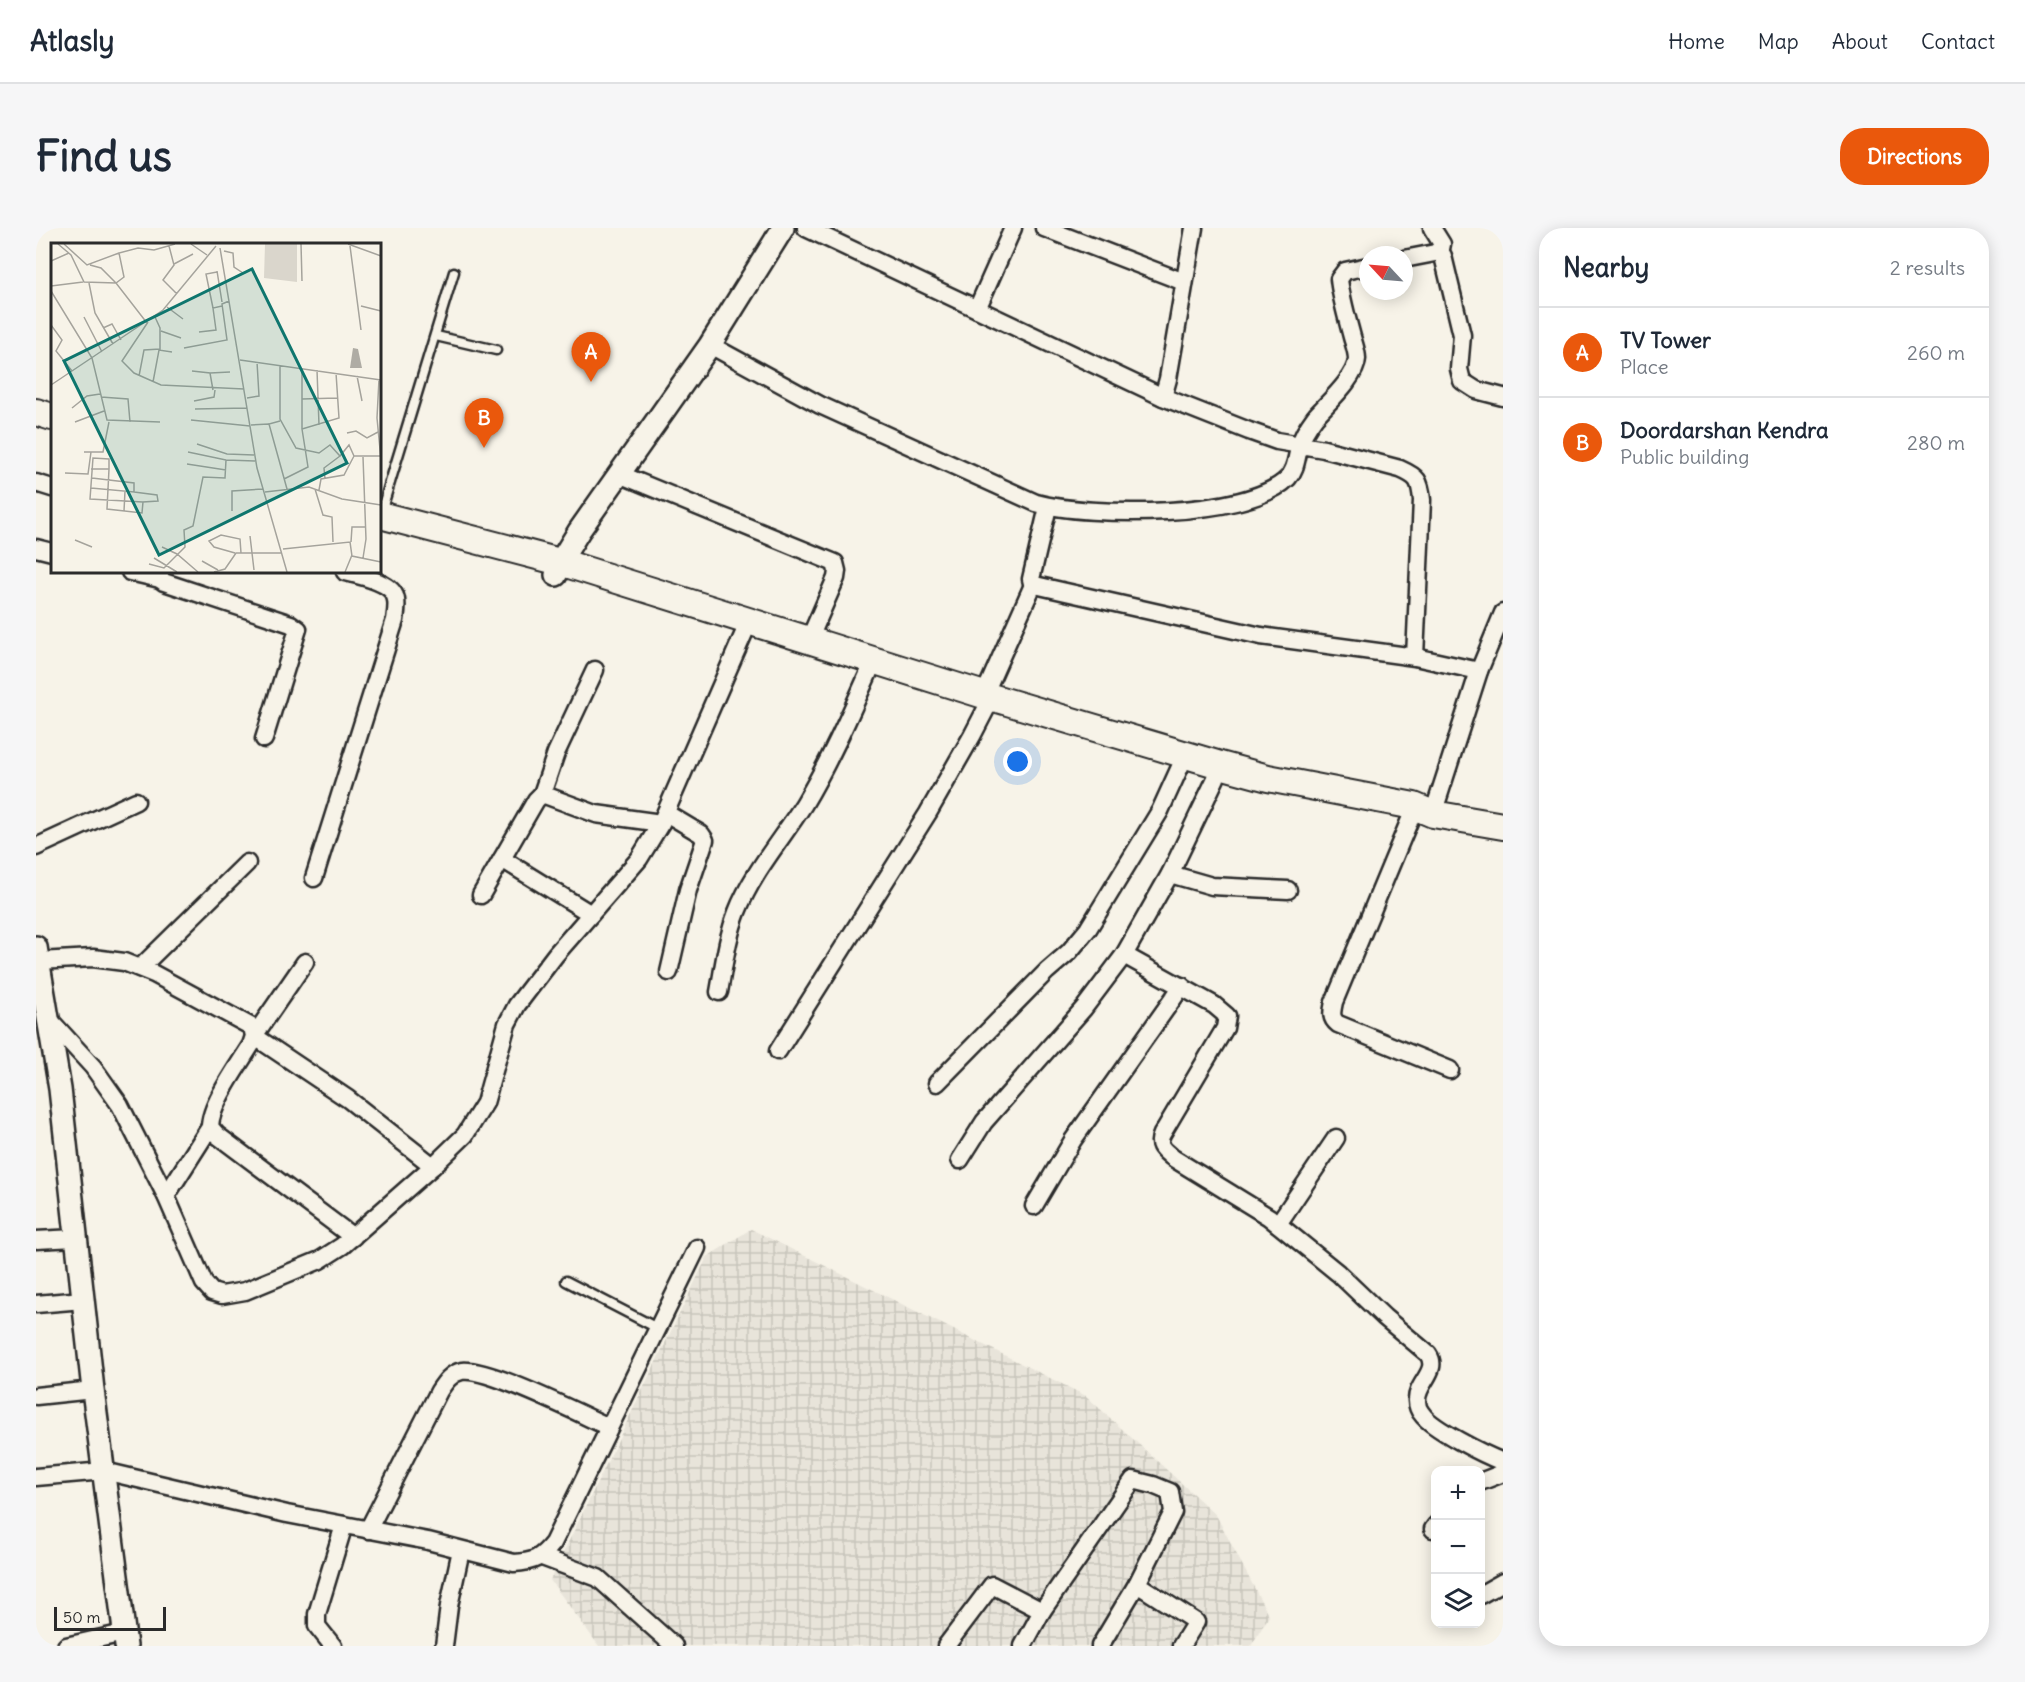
<!DOCTYPE html>
<html lang="en">
<head>
<meta charset="utf-8">
<style>
	:root { --surface:#fff; --page:#f6f6f7; --text:#1f2937; --muted:#747a83; --line:#e0e1e3; --accent:#ea580c }
	body { margin:0; font-family:Delius,sans-serif; background:var(--page); color:var(--text) }
	.controls { position:absolute; right:18px; bottom:18px; display:grid; overflow:hidden; border-radius:12px; box-shadow:0 3px 15px #0003 }
	.controls button { width:54px; height:54px; display:grid; place-items:center; padding:0; border:0; border-bottom:2px solid var(--line); background:var(--surface); color:var(--text); font:30px sans-serif }
	.compass { position:absolute; left:1323px; top:18px; width:54px; height:54px; border-radius:50%; background:var(--surface); box-shadow:0 3px 15px #0003; rotate:296deg }
	.scale { position:absolute; left:18px; bottom:15px; width:112px; box-sizing:border-box; padding-left:6px; border:3px solid #2b2b2b; border-top:0; font-size:16px; line-height:21px; white-space:nowrap; color:#2b2b2b; -webkit-text-stroke:4px #f7f3e8; paint-order:stroke }
	.you { position:absolute; left:982px; top:534px; width:21px; height:21px; margin:-15px; border:4px solid #fff; border-radius:50%; background:#1a73e8; box-shadow:0 0 0 9px #1a73e833 }
	.badge { display:grid; place-items:center; width:39px; height:39px; border-radius:50%; background:var(--accent); color:#fff; font-size:20px; font-weight:700 }
	.pin { position:absolute; translate:-50% -50px; filter:drop-shadow(0 2px 3px #0008) }
	.pin::after { content:''; position:absolute; top:32px; width:21px; height:18px; background:inherit; clip-path:polygon(0 0,100% 0,50% 100%) }
	.list { margin:0; padding:0; list-style:none }
	h2 { display:flex; justify-content:space-between; align-items:center; height:78px; margin:0; padding:0 24px; font-size:26px }
	h2 small { font-size:20px; font-weight:400; color:var(--muted) }
	.list li { display:grid; grid-template-columns:39px 1fr auto; gap:18px; align-items:center; box-sizing:border-box; height:90px; padding:0 24px; border-top:2px solid var(--line) }
	.list b { display:block; font-size:22px; white-space:nowrap }
	.list p { margin:0; font-size:20px; white-space:nowrap; color:var(--muted) }
	.list em { font-size:20px; font-style:normal; color:var(--muted) }
	.icon { flex:none; width:33px; height:33px; fill:none; stroke:currentColor; stroke-width:2; stroke-linecap:round; stroke-linejoin:round }
	.map { position:relative; flex:none; width:1467px; height:1418px; overflow:hidden; border-radius:24px }
	header { display:flex; align-items:center; gap:36px; box-sizing:border-box; height:84px; padding:0 30px; background:var(--surface); border-bottom:2px solid var(--line) }
	header strong { font-size:28px }
	nav { display:flex; gap:33px; margin-inline-start:auto; font-size:21px }
	.intro { display:flex; align-items:center; justify-content:space-between; box-sizing:border-box; height:144px; padding:0 36px }
	h1 { margin:0; font-size:42px }
	.button { padding:15px 27px; border-radius:24px; background:var(--accent); color:#fff; font-size:21px; font-weight:700 }
	main { display:flex; gap:36px; padding:0 36px }
	aside { flex:1; background:var(--surface); border-radius:24px; box-shadow:0 3px 15px #0003 }
	.map>svg:first-child { display:block }
	.industrial { fill:url(#industrial-grid) }
	.lines { fill:none; stroke-linecap:round; stroke-linejoin:round }
	.service-casing { stroke:#2b2b2b; stroke-width:13 }
	.minor-casing { stroke:#2b2b2b; stroke-width:21 }
	.tertiary-casing { stroke:#2b2b2b; stroke-width:26 }
	.primary-casing { stroke:#2b2b2b; stroke-width:30 }
	.service { stroke:#f7f3e8; stroke-width:8 }
	.minor { stroke:#f7f3e8; stroke-width:16 }
	.tertiary { stroke:#f7f3e8; stroke-width:21 }
	.primary { stroke:#f7f3e8; stroke-width:26 }
	.inset-road { fill:none; stroke:#a5a39c; stroke-width:1.5 }
	.view { fill:#0f766e; fill-opacity:0.15; stroke:#0f766e; stroke-width:3 }
	.inset-edge { fill:none; stroke:#2b2b2b; stroke-width:3 }
</style>
</head>
<body>
<header>
<strong>Atlasly</strong>
<nav><a>Home</a><a>Map</a><a>About</a><a>Contact</a></nav>
</header>
<div class="intro"><h1>Find us</h1><a class="button">Directions</a></div>
<main>
<div class="map">
<svg width="1467" height="1418" viewBox="0 0 1467 1418">
	<defs>
		<pattern id="industrial-grid" width="8" height="8" patternUnits="userSpaceOnUse" patternTransform="scale(1.5)"><rect width="8" height="8" fill="#e8e4da"/><path d="M0 4h8M4 0v8" fill="none" stroke="#c7c4bb"/></pattern>
	</defs>
	<rect width="100%" height="100%" fill="#f7f3e8"/>
	<filter id="ink" filterUnits="userSpaceOnUse"><feTurbulence type="fractalNoise" baseFrequency=".0167" numOctaves="2"/><feDisplacementMap in="SourceGraphic" scale="12" xChannelSelector="R" yChannelSelector="G"/><feConvolveMatrix kernelMatrix="1 2 1 2 8 2 1 2 1" color-interpolation-filters="sRGB"/></filter>
	<g filter="url(#ink)">
		<polygon class="industrial" points="715,1001 1050,1168 1180,1287 1233,1388 1215,1418 563,1418 514,1352 671,1029"/>
		<g class="lines">
			<defs>
				<g id="service">
					<polyline points="400,108 460,122"/>
					<polyline points="345,284 418,44"/>
					<polyline points="530,1053 621,1100"/>
				</g>
				<g id="minor">
					<path d="M770 0 1127 169 1213 203 1241 213 1288 221 1364 241C1382 249 1384 252 1386 272L1379 429"/>
					<polyline points="1008,0 1148,54"/>
					<polyline points="1403,22 1407,28 1426,107 1423,141 1426,153 1440,162 1467,169"/>
					<polyline points="1368,31 1399,25 1405,21 1406,16 1396,0"/>
					<polyline points="941,81 977,0"/>
					<path d="M674 117 784 177 1000 275C1052 289 1212 291 1252 250 1261 240 1260 229 1264 217 1266 207 1273 197 1279 189 1291 175 1320 150 1321 131 1321 124 1318 116 1316 109 1311 90 1305 70 1303 51L1309 43 1332 38"/>
					<polyline points="1127,169 1132,151 1158,0"/>
					<polyline points="583,246 799,335 801,343 800,350 773,412"/>
					<polyline points="0,255 16,260"/>
					<polyline points="1012,279 995,351 996,355 999,357 1225,408 1379,429 1443,443"/>
					<polyline points="0,320 16,324"/>
					<polyline points="94,344 124,351"/>
					<polyline points="124,344 124,351 128,354 255,396 262,401 228,511"/>
					<polyline points="948,467 997,357"/>
					<polyline points="506,566 520,525 559,442"/>
					<polyline points="630,585 665,606 669,612 652,662 633,744"/>
					<polyline points="1397,586 1443,443 1467,385"/>
					<path d="M1375 589 1298 774C1296 784 1294 790 1302 796L1414 842"/>
					<polyline points="0,619 100,573"/>
					<polyline points="466,631 555,686"/>
					<polyline points="1134,646 1176,658 1252,662"/>
					<path d="M278 650 359 392C360 385 362 375 359 368 354 354 322 347 309 344"/>
					<polyline points="445,667 500,572 506,566 560,586 625,595"/>
					<path d="M1088 727 1178 777 1191 788 1189 800 1126 906C1120 918 1128 922 1137 930L1233 989 1302 1045 1348 1089 1392 1126C1404 1143 1380 1155 1381 1173 1381 1177 1383 1183 1386 1186 1396 1201 1449 1227 1467 1234"/>
					<path d="M3 733 57 730 88 734 118 746 216 799 218 808 215 817C203 837 174 876 174 899L181 907 317 1009"/>
					<polyline points="269,734 218,808 312,871 397,938"/>
					<polyline points="104,740 211,635"/>
					<path d="M683 764C688 737 691 710 701 684 716 645 746 611 768 576 793 534 813 489 833 444"/>
					<polyline points="13,791 57,839 84,877 130,968 168,1055 176,1064 186,1067 209,1063 284,1032 306,1018 397,938 429,907 449,875 471,796 481,777 520,726 603,631 625,595 708,405"/>
					<polyline points="742,823 892,585 936,508 950,481"/>
					<polyline points="901,855 1011,743 1033,724 1052,701 1124,583 1144,539"/>
					<polyline points="924,932 948,894 1048,780 1088,727 1134,646 1180,550"/>
					<polyline points="130,968 174,899"/>
					<polyline points="998,978 1037,912 1146,758"/>
					<polyline points="1242,996 1300,910"/>
					<polyline points="0,1012 40,1010"/>
					<polyline points="0,1076 47,1072"/>
					<polyline points="0,1168 57,1162"/>
					<path d="M0 1249 68 1243 251 1286 392 1313 478 1335C498 1334 505 1330 517 1315L661 1020"/>
					<polyline points="1444,1254 1467,1245"/>
					<polyline points="1397,1301 1400,1297"/>
					<path d="M332 1302 403 1163C409 1154 415 1145 426 1143 451 1139 546 1187 573 1199"/>
					<polyline points="506,1329 562,1350 638,1418"/>
					<polyline points="1444,1367 1467,1354"/>
					<polyline points="1006,1383 1097,1252 1117,1257 1134,1264 1137,1284 1101,1356 1160,1394 1145,1418"/>
					<polyline points="30,1418 88,1405"/>
					<polyline points="297,1418 281,1398 281,1386 308,1297"/>
					<polyline points="408,1418 413,1378 425,1322"/>
					<polyline points="910,1418 956,1357 1006,1383 987,1418"/>
					<polyline points="1064,1418 1101,1356"/>
				</g>
				<g id="tertiary">
					<polyline points="520,347 524,334 543,303 674,117 747,0"/>
					<polyline points="0,719 24,861 57,1162 90,1418"/>
				</g>
				<g id="primary">
					<polyline points="0,184 16,189"/>
					<polyline points="344,287 524,334 948,467 1184,537 1232,550 1378,578 1397,586 1467,598"/>
				</g>
			</defs>
			<use href="#service" class="service-casing"/>
			<use href="#minor" class="minor-casing"/>
			<use href="#tertiary" class="tertiary-casing"/>
			<use href="#primary" class="primary-casing"/>
			<use href="#service" class="service"/>
			<use href="#minor" class="minor"/>
			<use href="#tertiary" class="tertiary"/>
			<use href="#primary" class="primary"/>
		</g>
	</g>
	<g transform="translate(15 15)">
		<rect width="330" height="330" fill="#f7f3e8"/>
		<path d="M214 1H246V39L213 35Z" fill="#dad6cc"/>
		<path d="M302 105 307 106 311 125H299Z" fill="#afaca4"/>
		<path class="inset-road" d="M7 1 20 12 33 39 65 40 96 80M13 1 36 22 68 10M140 1 156 12M250 1 251 38M297 1 330 13M118 3 123 22 112 37 126 51M299 3 310 87M169 5 206 225 236 329M173 8 182 10 183 24 192 30M0 18 18 10M123 21 142 11M39 22 50 25 65 40 73 34 68 10 87 5 103 7 124 1M166 28 171 59M38 40 44 70 62 101M0 43 32 39M0 48 41 115 56 177 109 179M310 63 330 68M116 64 132 76M162 65 155 31 166 29M33 74 51 109M97 79 71 118 83 130 110 142 193 146M0 82 11 97 5 108 21 128M52 85 61 81 70 97M110 88 130 95M148 89 165 87 162 65 171 63M133 105 176 97 171 61 178 58M189 117 330 137M229 123V176L245 205 268 210 279 202 289 213 298 202 303 213H329M266 127 268 182M141 128 159 130 162 147M159 130 179 129M88 133 93 107 109 106V85L104 74M306 133 311 158M328 136 326 175 330 217M102 139 108 107 121 109M0 142 112 67 165 3M50 154 77 156 79 179M196 155 208 153 206 119M251 156 286 155M143 158 163 154 164 147M21 165 36 153 49 151M144 166 196 165M140 177 199 183M229 178 218 181 236 246M24 179 53 168M200 182 218 181M251 186 288 175 285 130M296 190 305 188 316 195 327 189M146 201 176 211 203 212M33 209H52L58 179M137 209 175 217 204 218M312 214 315 296 312 315M136 221 175 227M40 226H58L56 266 91 270 92 259 107 258 106 252 83 249M58 226V216L42 215 39 256 92 259M14 230 37 231 40 209M233 236 257 224 251 186V125M274 236 273 225 289 213M40 245 83 249V240L41 235M264 246 272 272 281 274 282 299M268 247 270 236 293 232 303 213M214 249 258 244 291 256 330 262M73 268 74 248M181 268V248L212 246M199 293 203 327M24 297 41 304M300 299 301 284H315M111 304 126 311 147 329M232 306 299 299 301 313 330 319M184 310 163 304 158 298 170 292 189 296 190 310M103 315 126 329M151 318 167 327M98 321 113 325 134 304 133 287 142 283 152 234 174 235 175 217M163 329 174 326 185 310H230M294 329 301 312"/>
		<path class="view" d="M201 26 296 220 108 312 13 118Z"/>
		<rect width="330" height="330" class="inset-edge"/>
	</g>
</svg>
<div class="controls">
<button>+</button>
<button>−</button>
<button><svg class="icon" aria-label="layers" viewBox="0 0 24 24"><path d="M12 4l9 5-9 5-9-5zM3 14l9 5 9-5"/></svg></button>
</div>
<svg class="compass" viewBox="-18 -18 36 36"><path d="M0-13l5 13h-10z" fill="#e53935"/><path d="M0 13l5-13h-10z" fill="#747a83"/></svg>
<div class="scale">50 m</div>
<div class="you"></div>
<div class="pin badge" style="left:555px;top:154px">A</div>
<div class="pin badge" style="left:448px;top:220px">B</div>
</div>
<aside>
<h2>Nearby<small>2 results</small></h2>
<ul class="list">
<li><span class="badge">A</span><div><b>TV Tower</b><p>Place</p></div><em>260 m</em></li>
<li><span class="badge">B</span><div><b>Doordarshan Kendra</b><p>Public building</p></div><em>280 m</em></li>
</ul>
</aside>
</main>
</body>
</html>
